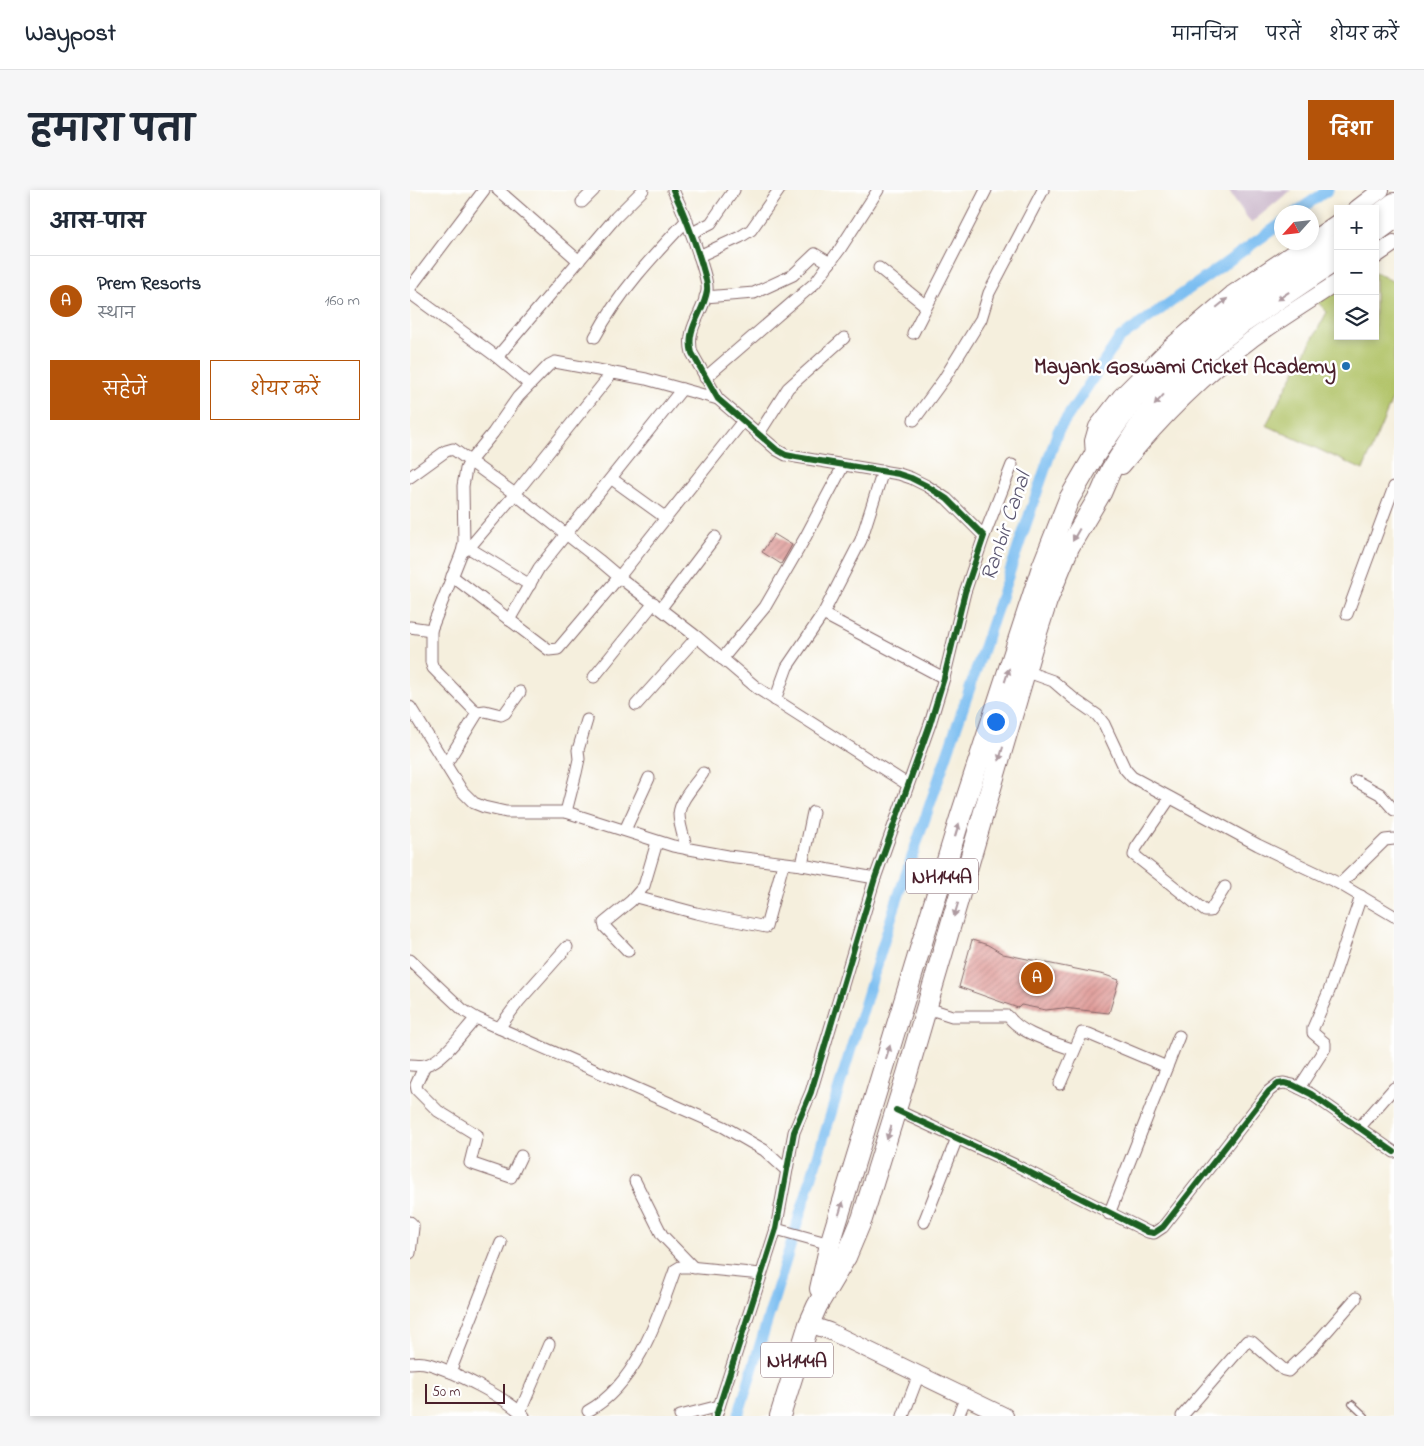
<!DOCTYPE html>
<html lang="hi">
<head>
<meta charset="utf-8">
<style>
	:root { --surface:#fff; --page:#f6f6f7; --text:#1f2937; --muted:#747a83; --line:#e0e1e3; --accent:#b45309 }
	body { margin:0; font-family:"Indie Flower","Playpen Sans Deva",sans-serif; background:var(--page); color:var(--text) }
	.controls { position:absolute; right:15px; top:15px; display:grid; overflow:hidden; border-radius:0px; box-shadow:0 2px 8px #0003 }
	.controls button { width:45px; height:45px; display:grid; place-items:center; padding:0; border:0; border-bottom:1px solid var(--line); background:var(--surface); color:var(--text); font:25px sans-serif }
	.compass { position:absolute; left:864px; top:15px; width:45px; height:45px; border-radius:50%; background:var(--surface); box-shadow:0 2px 8px #0003; rotate:243deg }
	.scale { position:absolute; left:15px; bottom:12px; width:80px; box-sizing:border-box; padding-left:5px; border:2px solid #4a1f2b; border-top:0; font-size:14px; line-height:18px; white-space:nowrap; color:#4a1f2b; -webkit-text-stroke:4px #fff; paint-order:stroke }
	.you { position:absolute; left:585px; top:531px; width:18px; height:18px; margin:-12px; border:4px solid #fff; border-radius:50%; background:#1a73e8; box-shadow:0 0 0 8px #1a73e833 }
	.badge { display:grid; place-items:center; width:32px; height:32px; border-radius:50%; background:var(--accent); color:#fff; font-size:16px; font-weight:700 }
	.pin { position:absolute; translate:-50% -50%; border:2px solid #fff; box-shadow:0 1px 5px #0006 }
	.list { margin:0; padding:0; list-style:none }
	h2 { display:flex; justify-content:space-between; align-items:center; height:65px; margin:0; padding:0 20px; font-size:21px }
	h2 small { font-size:16px; font-weight:400; color:var(--muted) }
	.list li { display:grid; grid-template-columns:32px 1fr auto; gap:15px; align-items:center; box-sizing:border-box; height:90px; padding:0 20px; border-top:1px solid var(--line) }
	.list b { display:block; font-size:19px; white-space:nowrap }
	.list p { margin:0; font-size:16px; white-space:nowrap; color:var(--muted) }
	.list em { font-size:16px; font-style:normal; color:var(--muted) }
	.actions { display:flex; gap:10px; padding:15px 20px }
	.actions a { flex:1; padding:11px 0; border:1px solid var(--accent); border-radius:0px; text-align:center; font-size:18px; color:var(--accent) }
	.actions .main { background:var(--accent); color:#fff }
	.icon { flex:none; width:28px; height:28px; fill:none; stroke:currentColor; stroke-width:2; stroke-linecap:round; stroke-linejoin:round }
	.map { position:relative; flex:none; width:984px; height:1226px; overflow:hidden; border-radius:0px }
	header { display:flex; align-items:center; gap:30px; box-sizing:border-box; height:70px; padding:0 25px; background:var(--surface); border-bottom:1px solid var(--line) }
	header strong { font-size:24px }
	nav { display:flex; gap:28px; margin-inline-start:auto; font-size:18px }
	.intro { display:flex; align-items:center; justify-content:space-between; box-sizing:border-box; height:120px; padding:0 30px }
	h1 { margin:0; font-size:35px }
	.button { padding:12px 22px; border-radius:0px; background:var(--accent); color:#fff; font-size:18px; font-weight:700 }
	main { display:flex; gap:30px; padding:0 30px }
	aside { flex:1; background:var(--surface); border-radius:0px; box-shadow:0 2px 8px #0003 }
	.map>svg:first-child { display:block }
	.industrial { fill:#cfbdcf }
	.green { fill:#b1c367; stroke:#7e7149 }
	.lines { fill:none; stroke-linecap:round; stroke-linejoin:round }
	.canal { stroke:#7cbef1; stroke-width:11 }
	.building { fill:url(#building-hatch) }
	.lane-casing { stroke:#866869; stroke-width:8 }
	.street-casing { stroke:#866869; stroke-width:13 }
	.secondary-casing { stroke:#866869; stroke-width:18 }
	.highway-casing { stroke:#866869; stroke-width:22 }
	.lane { stroke:#fff; stroke-width:5.5 }
	.street { stroke:#fff; stroke-width:11 }
	.secondary { stroke:#fff; stroke-width:16 }
	.highway { stroke:#fff; stroke-width:20 }
	.cycleway-casing { stroke:#fff; stroke-width:9 }
	.cycleway { stroke:#1b5e20; stroke-width:6 }
	.oneway { fill:#ae9aa0 }
	.poi-dot { fill:#1f6fb2; stroke:#fff; stroke-width:2 }
	.labels { text-anchor:middle; stroke-width:5; stroke-linejoin:round; paint-order:stroke }
	.shield { fill:#fff; stroke:#80626b; stroke-width:1 }
	.shield-label { font-size:20px; font-weight:bold; fill:#4a1f2b }
	.poi-label { font-size:21px; font-weight:bold; fill:#4a1f2b; stroke:#fff; text-anchor:end }
	.water-label { font-size:22px; font-style:italic; fill:#5c5770; stroke:#fff }
</style>
</head>
<body>
<header>
<strong>Waypost</strong>
<nav><a>मानचित्र</a><a>परतें</a><a>शेयर करें</a></nav>
</header>
<div class="intro"><h1>हमारा पता</h1><a class="button">दिशा</a></div>
<main>
<aside>
<h2>आस-पास<small></small></h2>
<ul class="list">
<li><span class="badge">A</span><div><b>Prem Resorts</b><p>स्थान</p></div><em>160 m</em></li>
</ul>
<div class="actions"><a class="main">सहेजें</a><a>शेयर करें</a></div>
</aside>
<div class="map">
<svg width="984" height="1226" viewBox="0 0 984 1226">
	<defs>
		<pattern id="building-hatch" width="6" height="6" patternUnits="userSpaceOnUse" patternTransform="scale(1.25)"><rect width="6" height="6" fill="#dc908c"/><path d="M-1 1l2-2M0 6l6-6M5 7l2-2" fill="none" stroke="#b47573"/></pattern>
	</defs>
	<rect width="100%" height="100%" fill="#fff"/>
	<filter id="ink" filterUnits="userSpaceOnUse"><feTurbulence type="fractalNoise" baseFrequency=".02" numOctaves="2"/><feDisplacementMap in="SourceGraphic" scale="10" xChannelSelector="R" yChannelSelector="G"/><feConvolveMatrix kernelMatrix="1 2 1 2 8 2 1 2 1" color-interpolation-filters="sRGB"/></filter>
	<filter id="wash" filterUnits="userSpaceOnUse"><feTurbulence type="fractalNoise" baseFrequency=".0096" numOctaves="4" result="noise"/><feDisplacementMap in="SourceGraphic" scale="20" xChannelSelector="R" yChannelSelector="G"/><feGaussianBlur stdDeviation="1.12" result="paint"/><feColorMatrix in="noise" values="0 0 0 0 0 0 0 0 0 0 0 0 0 0 0 0 0 1.4 0 .05"/><feComposite in="paint" operator="in"/></filter>
	<g filter="url(#wash)">
		<rect width="100%" height="100%" fill="#f5efdd"/>
		<polygon class="industrial" points="818,0 881,0 841,33"/>
		<polygon class="green" points="928,69 928,146 965,146 965,82 984,92 984,205 953,280 856,235 917,122 897,101"/>
		<g class="lines">
			<g class="canal">
				<polyline points="886,22 918,0"/>
				<polyline points="328,1226 483,722 648,241 709,149 872,33"/>
			</g>
		</g>
		<g id="blocks">
			<g class="building">
				<polygon points="364,344 382,355 371,374 352,362"/>
				<polygon points="562,750 578,755 593,764 695,785 709,790 699,823 653,818 636,820 611,815 608,818 549,797"/>
			</g>
		</g>
	</g>
	<g filter="url(#ink)">
		<use href="#blocks" fill-opacity="0" stroke="#866869" stroke-width="1"/>
		<g class="lines">
			<defs>
				<polyline id="lane" points="942,1214 955,1226"/>
				<g id="street">
					<polyline points="88,0 169,71"/>
					<path d="M263 0C275 25 284 49 292 75 294 83 298 92 297 101 294 123 275 138 282 163L308 209 367 260 376 265 386 267 489 284 501 288 517 296 537 309 574 346 555 402 534 488 520 534 465 688 401 902 384 942 366 1039 306 1226"/>
					<polyline points="172,12 184,0"/>
					<polyline points="282,43 301,33 324,0"/>
					<polyline points="289,66 330,47 341,40 369,0"/>
					<polyline points="469,78 516,116"/>
					<polyline points="0,98 74,0"/>
					<polyline points="0,103 87,167 119,194"/>
					<polyline points="295,107 344,103 383,85 405,64 420,73"/>
					<polyline points="503,143 576,0"/>
					<path d="M185 147C209 102 243 66 277 30"/>
					<polyline points="87,167 206,27 233,0"/>
					<polyline points="295,188 405,93 430,59 468,0"/>
					<polyline points="504,230 534,189 571,129 579,103 633,0"/>
					<polyline points="348,245 378,198 434,148"/>
					<polyline points="0,287 36,261 43,259 105,304 189,370 209,387 287,447 347,498 497,594"/>
					<polyline points="202,289 256,328"/>
					<polyline points="574,346 602,275"/>
					<polyline points="59,358 120,395"/>
					<polyline points="52,362 59,358 105,304 202,183"/>
					<polyline points="42,386 139,460 148,459 209,387 333,231"/>
					<polyline points="251,418 305,347"/>
					<polyline points="413,424 451,350 473,281"/>
					<polyline points="937,424 984,297"/>
					<polyline points="99,430 129,378 272,199"/>
					<polyline points="0,437 21,440 52,362 54,353 53,296 56,279 60,271 83,243 108,207 139,175 145,172 236,189 308,209"/>
					<polyline points="21,440 21,472 23,478 63,519 68,522 75,521 91,525 95,523 110,502"/>
					<polyline points="312,469 355,417 396,346 433,276"/>
					<polyline points="615,481 643,491 664,509 687,525 694,534 715,579 722,587 848,655 930,694 984,726"/>
					<polyline points="184,487 244,413"/>
					<polyline points="365,510 377,477 413,424 534,488"/>
					<polyline points="226,515 287,447"/>
					<polyline points="0,517 52,601 64,613 74,617 96,622 156,622 263,656 318,666 392,675 465,688"/>
					<polyline points="36,574 68,522"/>
					<polyline points="946,591 970,604 984,620"/>
					<polyline points="760,608 726,658 724,665 795,721 800,721 815,697"/>
					<polyline points="156,622 166,583 169,569 168,560 177,530"/>
					<polyline points="215,640 239,588"/>
					<path d="M277 659C274 648 269 635 269 624 270 610 285 595 293 583"/>
					<polyline points="392,675 403,622"/>
					<polyline points="930,694 975,650 984,649"/>
					<polyline points="226,707 286,723 356,737 373,674"/>
					<polyline points="218,761 195,737 194,733 221,711 234,696 247,652"/>
					<polyline points="0,770 53,820 66,828 314,937 354,960 376,980"/>
					<path d="M517 818 542 826H598C612 845 643 852 664 860"/>
					<polyline points="89,838 109,811 157,757"/>
					<path d="M0 875C5 875 11 876 16 875 34 870 53 842 66 828"/>
					<polyline points="15,875 6,895 7,900 28,921 67,945 60,973 101,987 111,966"/>
					<polyline points="650,894 672,843 679,844 757,877"/>
					<polyline points="889,898 915,858 915,853 903,843 903,838 919,801 951,706"/>
					<polyline points="486,920 605,975 738,1042 744,1043 753,1037 859,901 868,894 874,893 883,895 901,904 984,962"/>
					<polyline points="949,938 984,898"/>
					<polyline points="225,991 252,1045 284,1078"/>
					<polyline points="699,1024 769,846"/>
					<polyline points="0,1032 3,1035 3,1038 0,1063"/>
					<polyline points="514,1032 547,948"/>
					<polyline points="366,1039 420,1054"/>
					<path d="M0 1173C7 1172 13 1172 19 1174 43 1181 97 1208 114 1226"/>
					<polyline points="40,1182 91,1053"/>
					<path d="M178 1221C226 1195 248 1128 265 1080L270 1077H279L351 1084"/>
					<polyline points="110,1222 139,1154"/>
					<polyline points="270,1226 309,1216"/>
					<polyline points="493,1226 509,1184"/>
					<polyline points="548,1226 556,1207"/>
					<polyline points="772,1226 837,1151 842,1152 874,1180 878,1181 905,1155 946,1108"/>
				</g>
				<g id="secondary">
					<polyline points="946,19 971,0"/>
					<polyline points="902,50 928,32"/>
					<polyline points="965,66 984,53"/>
					<polyline points="684,266 683,251 687,237 711,206 761,156 822,104 899,52"/>
					<path d="M712 276C750 229 794 185 842 149 870 129 899 111 928 92"/>
					<polyline points="399,1134 419,1141 595,1226"/>
				</g>
				<g id="highway">
					<polyline points="965,27 984,13"/>
					<polyline points="965,43 984,29"/>
					<polyline points="410,1099 420,1054 550,628 632,377 659,309 684,266 724,209 744,188 810,130 928,53"/>
					<polyline points="370,1226 399,1134 407,1116 436,1067 452,1029 497,884 622,458 637,411 659,357 691,303 701,280 737,224 753,204 803,156 830,135 928,69"/>
				</g>
			</defs>
			<use href="#lane" class="lane-casing"/>
			<use href="#street" class="street-casing"/>
			<use href="#secondary" class="secondary-casing"/>
			<use href="#highway" class="highway-casing"/>
			<use href="#lane" class="lane"/>
			<use href="#street" class="street"/>
			<use href="#secondary" class="secondary"/>
			<use href="#highway" class="highway"/>
			<defs>
				<g id="cycleway">
					<path d="M263 0C275 25 284 49 292 75 294 83 298 92 297 101 294 123 275 138 282 163L308 209 367 260 376 265 386 267 489 284 501 288 517 296 537 309 574 346 555 402 534 488 520 534 465 688 401 902 384 942 366 1039 306 1226"/>
					<polyline points="486,920 605,975 738,1042 744,1043 753,1037 859,901 868,894 874,893 883,895 901,904 984,962"/>
				</g>
			</defs>
			<use href="#cycleway" class="cycleway-casing"/>
			<use href="#cycleway" class="cycleway"/>
		</g>
		<defs><path id="oneway-solid" d="M-6-.8H1V-3.2L6.5 0L1 3.2V.8H-6Z" transform="scale(1.25)"/></defs>
		<g class="oneway">
			<use href="#oneway-solid" transform="translate(873 106) rotate(146)"/>
			<use href="#oneway-solid" transform="translate(812 113) rotate(-40)"/>
			<use href="#oneway-solid" transform="translate(749 210) rotate(131)"/>
			<use href="#oneway-solid" transform="translate(666 345) rotate(119)"/>
			<use href="#oneway-solid" transform="translate(597 485) rotate(-72)"/>
			<use href="#oneway-solid" transform="translate(591 564) rotate(106)"/>
			<use href="#oneway-solid" transform="translate(547 640) rotate(-73)"/>
			<use href="#oneway-solid" transform="translate(546 720) rotate(107)"/>
			<use href="#oneway-solid" transform="translate(478 862) rotate(-73)"/>
			<use href="#oneway-solid" transform="translate(479 943) rotate(108)"/>
			<use href="#oneway-solid" transform="translate(431 1018) rotate(-73)"/>
		</g>
	</g>
	<circle class="poi-dot" cx="936" cy="176" r="5"/>
	<g class="labels">
		<g class="shield">
			<rect x="496" y="668.5" width="72" height="35" rx="4"/>
			<rect x="351" y="1152.5" width="72" height="35" rx="4"/>
		</g>
		<g class="shield-label">
			<text x="532" y="693">NH144A</text>
			<text x="387" y="1177">NH144A</text>
		</g>
		<g class="poi-label">
			<text x="926" y="183">Mayank Goswami Cricket Academy</text>
		</g>
		<g class="water-label">
			<text transform="translate(594 336) rotate(-71)" y="8">Ranbir Canal</text>
		</g>
	</g>
</svg>
<div class="controls">
<button>+</button>
<button>−</button>
<button><svg class="icon" aria-label="layers" viewBox="0 0 24 24"><path d="M12 4l9 5-9 5-9-5zM3 14l9 5 9-5"/></svg></button>
</div>
<svg class="compass" viewBox="-18 -18 36 36"><path d="M0-13l5 13h-10z" fill="#e53935"/><path d="M0 13l5-13h-10z" fill="#747a83"/></svg>
<div class="scale">50 m</div>
<div class="you"></div>
<div class="pin badge" style="left:627px;top:788px">A</div>
</div>
</main>
</body>
</html>
